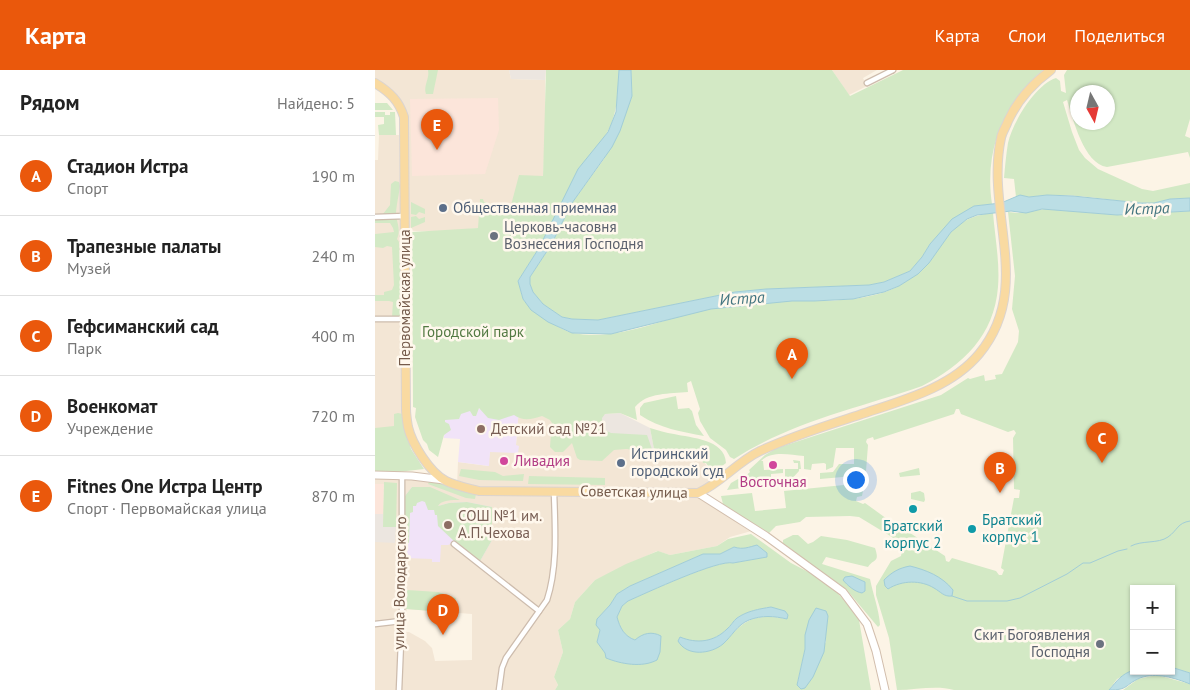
<!DOCTYPE html>
<html lang="ru">
<head>
<meta charset="utf-8">
<style>
	:root { --surface:#fff; --page:#f6f6f6; --text:#222; --muted:#767676; --line:#e0e0e0; --accent:#ea580c }
	body { margin:0; font-family:"PT Sans",sans-serif; background:var(--page); color:var(--text) }
	.controls { position:absolute; right:15px; bottom:15px; display:grid; overflow:hidden; border-radius:0px; box-shadow:0 1px 4px #0004 }
	.controls button { width:45px; height:45px; display:grid; place-items:center; padding:0; border:0; border-bottom:1px solid var(--line); background:var(--surface); color:var(--text); font:25px sans-serif }
	.compass { position:absolute; left:695px; top:15px; width:45px; height:45px; border-radius:50%; background:var(--surface); box-shadow:0 1px 4px #0004; rotate:172deg }
	.you { position:absolute; left:480px; top:409px; width:18px; height:18px; margin:-12px; border:4px solid #fff; border-radius:50%; background:#1a73e8; box-shadow:0 0 0 8px #1a73e833 }
	.badge { display:grid; place-items:center; width:32px; height:32px; border-radius:50%; background:var(--accent); color:#fff; font-size:16px; font-weight:700 }
	.pin { position:absolute; translate:-50% -41px; filter:drop-shadow(0 1px 2px #0008) }
	.pin::after { content:''; position:absolute; top:26px; width:18px; height:15px; background:inherit; clip-path:polygon(0 0,100% 0,50% 100%) }
	.list { margin:0; padding:0; list-style:none }
	h2 { display:flex; justify-content:space-between; align-items:center; height:65px; margin:0; padding:0 20px; font-size:21px }
	h2 small { font-size:16px; font-weight:400; color:var(--muted) }
	.list li { display:grid; grid-template-columns:32px 1fr auto; gap:15px; align-items:center; box-sizing:border-box; height:80px; padding:0 20px; border-top:1px solid var(--line) }
	.list b { display:block; font-size:19px; white-space:nowrap }
	.list p { margin:0; font-size:16px; white-space:nowrap; color:var(--muted) }
	.list em { font-size:16px; font-style:normal; color:var(--muted) }
	.map { position:relative; flex:none; width:815px; height:620px; overflow:hidden }
	header { display:flex; align-items:center; gap:30px; box-sizing:border-box; height:70px; padding:0 25px; background:var(--accent); color:#fff }
	header strong { font-size:24px }
	nav { display:flex; gap:28px; margin-inline-start:auto; font-size:18px }
	main { display:flex }
	aside { flex:1; background:var(--surface) }
	.map>svg:first-child { display:block }
	.residential { fill:#f3e6d5; fill-rule:evenodd }
	.commercial { fill:#fce5da }
	.industrial { fill:#ece6e0 }
	.education { fill:#f1e3f8 }
	.green { fill:#d3e9c5; fill-rule:evenodd }
	.water { fill:#bbdee5; stroke:#a1cdd7 }
	.lines { fill:none; stroke-linecap:round; stroke-linejoin:round }
	.stream { stroke:#a1cdd7; stroke-width:1 }
	.street-casing { stroke:#cdbcad; stroke-width:7 }
	.secondary-casing { stroke:#d2bead; stroke-width:9 }
	.primary-casing { stroke:#dbd4d0; stroke-width:10 }
	.street { stroke:#fff; stroke-width:4.5 }
	.secondary { stroke:#fff; stroke-width:7 }
	.primary { stroke:#f9daa1; stroke-width:8 }
	.service-dot { fill:#5c6f8a; stroke:#fff8ed; stroke-width:2 }
	.worship-dot { fill:#6b7280; stroke:#fff8ed; stroke-width:2 }
	.education-dot { fill:#8d6e63; stroke:#fff8ed; stroke-width:2 }
	.hotel-dot { fill:#d1479c; stroke:#fff8ed; stroke-width:2 }
	.culture-dot { fill:#0f9aa8; stroke:#fff8ed; stroke-width:2 }
	.labels { text-anchor:middle; stroke-width:5; stroke-linejoin:round; paint-order:stroke }
	.service-label { font-size:15px; fill:#4e5e75; stroke:#fff8ed; text-anchor:start }
	.worship-label { font-size:15px; fill:#5b616d; stroke:#fff8ed; text-anchor:start }
	.street-label { font-size:15px; fill:#755b4b; stroke:#fff8ed }
	.park-label { font-size:15px; fill:#537a43; stroke:#fff8ed }
	.education-label { font-size:15px; fill:#785e54; stroke:#fff8ed; text-anchor:start }
	.hotel-label { font-size:15px; fill:#b23c85; stroke:#fff8ed; text-anchor:start }
	.culture-label { font-size:15px; fill:#0d838f; stroke:#fff8ed; text-anchor:start }
	.water-label { font-size:16px; font-style:italic; fill:#437580; stroke:#fff8ed }
</style>
</head>
<body>
<header>
<strong>Карта</strong>
<nav><a>Карта</a><a>Слои</a><a>Поделиться</a></nav>
</header>
<main>
<aside>
<h2>Рядом<small>Найдено: 5</small></h2>
<ul class="list">
<li><span class="badge">A</span><div><b>Стадион Истра</b><p>Спорт</p></div><em>190 m</em></li>
<li><span class="badge">B</span><div><b>Трапезные палаты</b><p>Музей</p></div><em>240 m</em></li>
<li><span class="badge">C</span><div><b>Гефсиманский сад</b><p>Парк</p></div><em>400 m</em></li>
<li><span class="badge">D</span><div><b>Военкомат</b><p>Учреждение</p></div><em>720 m</em></li>
<li><span class="badge">E</span><div><b>Fitnes One Истра Центр</b><p>Спорт · Первомайская улица</p></div><em>870 m</em></li>
</ul>
</aside>
<div class="map">
<svg width="815" height="620" viewBox="0 0 815 620">
	<rect width="100%" height="100%" fill="#fcf4e6"/>
	<g class="residential">
		<polygon points="0,0 134,0 136,9 170,10 170,67 168,106 136,139 109,132 105,129 104,158 72,161 41,161 30,160 26,40 0,13"/>
		<polygon points="457,0 502,0 488,8 492,16 474,25"/>
		<polygon points="4,65 24,65 28,341 31,360 0,360 0,90 3,90"/>
		<path d="M144 338 262 378 279 379 288 385 300 386 302 390H327L345 410 323 423 380 460 355 467 342 476 295 485 282 481 220 510 200 532 195 549 183 560 188 582 179 607 183 615 180 620H0V444H8L9 414H0V405L37 406 82 416 83 392 113 396 115 381 141 375ZM32 539 97 544V590L60 591 57 578 50 571 34 562H26L27 548H31Z"/>
	</g>
	<g class="commercial">
		<polygon points="123,28 124,60 110,104 37,106 35,29"/>
		<polygon points="0,414 9,414 8,444 0,444"/>
	</g>
	<g class="industrial">
		<polygon points="134,0 171,0 170,10 136,9"/>
		<polygon points="245,343 275,358 279,379 262,378 215,353 230,344"/>
		<polygon points="0,444 8,444 8,457 21,457 20,473 0,472"/>
	</g>
	<g class="education">
		<polygon points="144,338 141,375 144,376 143,383 115,382 114,396 83,392 85,369 69,368 70,349 84,339"/>
		<polygon points="37,417 55,417 63,436 74,433 92,432 117,437 117,470 105,491 80,472 73,475 66,475 65,492 57,492 57,489 30,488 30,426"/>
	</g>
	<g class="green">
		<path d="M53 0H63L58 24H51C48 16 55 8 53 0Z"/>
		<path d="M171 0H244C243 29 242 58 219 79L164 178 143 211C145 216 146 224 148 229 154 240 185 260 198 263 245 272 292 246 339 238 364 234 392 231 418 231 452 231 491 232 522 217 531 212 550 199 555 191 575 164 580 147 618 143 620 167 625 193 623 217 619 266 588 295 547 316 484 338 416 352 359 389L355 387 351 380 335 368 325 351 323 343 325 339 316 311 312 313 313 322C295 324 272 322 260 337L262 350 245 343 230 344 227 348 228 359 236 363 272 365 278 382C265 391 267 383 256 380 252 378 244 380 239 380L227 391 205 390 202 388 197 373 188 382H180L175 377 176 364 174 360 177 353 175 350 167 346C157 349 149 352 139 345L124 350 113 348 104 338 101 346H98L95 341 86 344 84 349 70 350V352L74 354 76 360 69 365 63 387 54 380 52 374 48 370 40 347 41 338 38 337 37 162 103 158 105 129H108L109 132 135 139 144 105 168 106Z"/>
		<path d="M256 0H457L475 26 528 0H668C628 34 609 81 617 134L599 136 564 165 555 174 547 187 535 201 509 212 494 215 392 219 360 222 223 250 197 249 187 247 168 234 158 222 155 214V207L176 175 197 133 229 89 257 26Z"/>
		<path d="M692 0H815V49L810 66 815 68V88L813 82 732 97C709 94 698 49 692 30L688 32 697 62 704 80 710 88 723 99 767 119 778 121 815 113V128L795 129 779 133C738 133 696 120 655 127 650 127 646 125 641 127L639 109 629 108C630 97 631 85 633 73 638 52 660 15 681 8L685 11 686 21 691 23 689 5ZM702 22H732V52H702Z"/>
		<polygon points="0,33 12,33 18,40 0,40"/>
		<polygon points="0,42 10,42 10,45 15,45 15,42 20,42 21,65 4,65 3,55 9,54 9,47 0,47"/>
		<path d="M20 111 24 112 25 116C24 125 21 136 21 145 22 153 26 160 22 169L24 172 27 219 24 227 26 246 23 248 17 247 18 232 14 231H0V225H9V222L17 220 19 215 17 177 12 176 8 178 0 177V164L19 162 18 158 15 153H0V145L8 144 15 135 16 114Z"/>
		<polygon points="36,132 50,139 50,144 44,142 41,145 36,144"/>
		<path d="M670 139 742 145 815 141V603L796 597V519H759V600L742 609 734 620H579C561 615 541 620 522 620L514 568 501 525V516L516 491 526 486 527 481 517 467 484 447 475 446 431 447 425 452 401 456 394 463 354 439 348 434 346 426 377 423 380 441 411 438 409 421 469 415 489 416 487 426 482 427 481 431 488 434 490 433 519 454V458L522 460 526 457 570 486 571 491 574 492 577 488 621 501 624 505H627L629 500 626 498 639 428H644L645 420 639 419 638 368 641 363 639 360 633 362 586 344 584 339H581L579 344 499 370 498 367 492 369 491 372 493 375 491 401 483 400 479 406 445 409V403L458 402 464 394H479V378H461L458 397 451 400V394L449 393 437 394 436 400 429 399V386C415 385 397 380 386 391H388L389 400 408 399V403L396 404V414L352 420 356 413 363 409 366 410 375 402 374 400 390 385 402 378 566 325 593 308 595 309 609 305 610 311 621 309 620 305 627 304 643 272 644 261 637 239 640 206 633 142 643 143Z"/>
		<polygon points="41,146 44,149 50,147 50,152 36,158 36,147"/>
		<path d="M301 326 303 339 314 338 317 341 321 355 329 366C307 362 284 358 265 345V338L269 333Z"/>
		<polygon points="23,343 28,344 29,360 31,360 36,379 49,399 23,402 0,401 0,358 19,356 19,344"/>
		<path d="M275 358C283 360 291 363 299 364 316 368 350 369 351 393L338 403 331 393H328L327 390H302L300 386 288 385 279 379Z"/>
		<polygon points="418,390 425,391 426,399 424,399 424,401 413,413 410,413 410,399 423,399 423,393 419,393"/>
		<polygon points="544,398 545,405 525,407 524,403"/>
		<polygon points="86,399 120,402 128,406 149,404 148,411 104,410 84,406"/>
		<polygon points="154,406 230,408 230,415 153,414"/>
		<polygon points="9,412 22,413 21,457 8,457"/>
		<polygon points="54,412 66,412 73,417 101,424 100,429 91,428 53,414"/>
		<path d="M37 417H55L85 430C77 430 66 430 63 436L74 433 92 432 117 437V470L105 491 80 472 63 456 62 445H60L59 440H53L50 432 47 431 42 433 41 436H38V442L35 443 34 473H30V426Z"/>
		<polygon points="545,421 549,423 550,430 549,432 536,429 536,423"/>
		<path d="M376 464 416 493 445 508 460 520 473 535 484 550 496 620H180L183 615 179 607 188 582 183 560 195 549 200 532 220 510 251 494 283 481 295 485 342 476 353 469ZM379 476 391 487 358 493C344 489 271 523 253 531L247 536 242 547C245 558 249 567 261 570L266 565 241 592 230 583 222 572 225 560 222 549 235 535 242 524 255 516 328 484H345L359 477C365 479 373 480 379 476ZM396 537 412 549C378 543 370 549 348 574L303 571 305 568C322 574 339 572 352 559 356 556 358 551 362 548 372 541 384 539 396 537ZM438 546H453L450 561 451 572 422 614 430 579 434 550Z"/>
		<path d="M418 465H423L433 474 438 472 446 466 472 470 500 478C505 493 499 488 493 497L451 487 447 494 495 509C498 524 504 540 505 555L503 557 471 519 408 474V470Z"/>
		<polygon points="32,520 63,522 81,528 81,543 31,539"/>
		<polygon points="782,605 815,614 815,620 748,620 763,609"/>
	</g>
	<g class="water">
		<polygon points="244,0 256,0 257,26 245,61 237,77 197,133 176,175 155,207 155,214 158,222 168,234 187,247 197,249 223,250 360,222 391,219 494,215 509,212 535,201 547,187 555,174 577,149 599,136 626,133 645,125 654,127 672,125 698,126 766,133 779,133 795,129 815,128 815,141 742,145 667,139 651,143 636,141 602,145 592,149 576,162 554,193 543,204 524,216 509,222 478,229 439,231 417,231 336,239 236,264 197,263 173,252 156,240 148,229 143,211 164,178 203,99 233,62 241,42"/>
		<path d="M382 475 392 483V487L358 493C344 489 271 523 253 531L247 536 242 547C245 558 249 566 260 570 268 563 277 561 286 566L285 582 282 590C267 598 246 594 231 588L230 583 222 572 225 560 221 555 222 549 235 535 242 524 255 516 328 484H345L359 477C368 480 374 477 382 475Z"/>
		<path d="M535 496C551 500 567 506 578 520L577 526C569 527 566 522 559 518 546 510 527 510 513 519L510 516 509 510C517 502 524 498 535 496Z"/>
		<path d="M477 506 490 512V521L487 523C480 522 472 515 468 510L470 507Z"/>
		<path d="M396 537 410 541 413 545 412 549C399 546 387 545 374 550 362 555 357 566 348 574 336 584 312 587 303 571L305 567C322 574 339 572 352 559 356 556 358 551 362 548 372 541 384 539 396 537Z"/>
		<polygon points="441,538 451,541 453,546 449,582 438,607 430,618 426,619 422,615 430,579 430,565 434,550"/>
		<path d="M796 597 815 603V614C800 608 781 602 765 608 749 615 754 620 734 620 742 611 746 604 759 600V601H796Z"/>
	</g>
	<g class="lines">
		<g class="stream">
			<path d="M756 476C767 470 783 474 793 467 803 460 802 453 815 451"/>
			<polyline points="577,526 592,531 632,531 645,528 692,504 708,493 715,493 743,481 752,479"/>
		</g>
		<defs>
			<g id="street">
				<polyline points="492,13 518,0"/>
				<polyline points="0,147 30,146"/>
				<polyline points="0,249 30,249"/>
				<polyline points="79,474 164,541"/>
				<polyline points="0,554 26,551"/>
				<polyline points="24,620 27,548 27,406"/>
				<path d="M124 620 127 598 131 588 172 530C183 496 180 456 179 422"/>
			</g>
			<g id="secondary">
				<polyline points="0,405 37,406 69,410"/>
				<polyline points="323,423 391,466 468,522 492,554 501,581 510,620"/>
			</g>
			<path id="primary" d="M0 13C15 22 24 31 29 47L31 338C31 344 32 351 33 357 37 374 55 403 71 411 81 416 93 418 104 421L323 423C346 413 362 392 385 381 417 366 450 356 484 345 525 331 575 319 604 284 659 218 610 142 626 68 627 62 631 57 633 51 643 29 657 14 676 0"/>
		</defs>
		<use href="#street" class="street-casing"/>
		<use href="#secondary" class="secondary-casing"/>
		<use href="#primary" class="primary-casing"/>
		<use href="#street" class="street"/>
		<use href="#secondary" class="secondary"/>
		<use href="#primary" class="primary"/>
	</g>
	<g class="service-dot">
		<circle cx="68" cy="138" r="5"/>
		<circle cx="246" cy="393" r="5"/>
	</g>
	<g class="worship-dot">
		<circle cx="119" cy="166" r="5"/>
		<circle cx="725" cy="574" r="5"/>
	</g>
	<g class="education-dot">
		<circle cx="106" cy="359" r="5"/>
		<circle cx="73" cy="455" r="5"/>
	</g>
	<g class="hotel-dot">
		<circle cx="129" cy="391" r="5"/>
		<circle cx="398" cy="395" r="5"/>
	</g>
	<g class="culture-dot">
		<circle cx="538" cy="439" r="5"/>
		<circle cx="597" cy="459" r="5"/>
	</g>
	<g class="labels">
		<g class="service-label">
			<text x="78" y="143">Общественная приемная</text>
			<text x="256" y="389">Истринский<tspan x="256" dy="17">городской суд</tspan></text>
		</g>
		<g class="worship-label">
			<text x="129" y="162">Церковь-часовня<tspan x="129" dy="17">Вознесения Господня</tspan></text>
			<text x="715" y="570" text-anchor="end">Скит Богоявления<tspan x="715" dy="17">Господня</tspan></text>
		</g>
		<g class="street-label">
			<text transform="translate(30 228) rotate(-90)" y="5">Первомайская улица</text>
			<text transform="translate(259 422) rotate(1)" y="5">Советская улица</text>
			<text transform="translate(25 513) rotate(-89)" y="5">улица Володарского</text>
		</g>
		<g class="park-label">
			<text x="98" y="267">Городской парк</text>
		</g>
		<g class="education-label">
			<text x="116" y="364">Детский сад №21</text>
			<text x="83" y="451">СОШ №1 им.<tspan x="83" dy="17">А.П.Чехова</tspan></text>
		</g>
		<g class="hotel-label">
			<text x="139" y="396">Ливадия</text>
			<text x="398" y="417" text-anchor="middle">Восточная</text>
		</g>
		<g class="culture-label">
			<text x="607" y="455">Братский<tspan x="607" dy="17">корпус 1</tspan></text>
			<text x="538" y="461" text-anchor="middle">Братский<tspan x="538" dy="17">корпус 2</tspan></text>
		</g>
		<g class="water-label">
			<text transform="translate(772 138) rotate(-2)" y="6">Истра</text>
			<text transform="translate(367 228) rotate(-4)" y="6">Истра</text>
		</g>
	</g>
</svg>
<div class="controls">
<button>+</button>
<button>−</button>
</div>
<svg class="compass" viewBox="-18 -18 36 36"><path d="M0-13l5 13h-10z" fill="#e53935"/><path d="M0 13l5-13h-10z" fill="#767676"/></svg>
<div class="you"></div>
<div class="pin badge" style="left:417px;top:309px">A</div>
<div class="pin badge" style="left:625px;top:423px">B</div>
<div class="pin badge" style="left:727px;top:393px">C</div>
<div class="pin badge" style="left:68px;top:565px">D</div>
<div class="pin badge" style="left:62px;top:80px">E</div>
</div>
</main>
</body>
</html>
